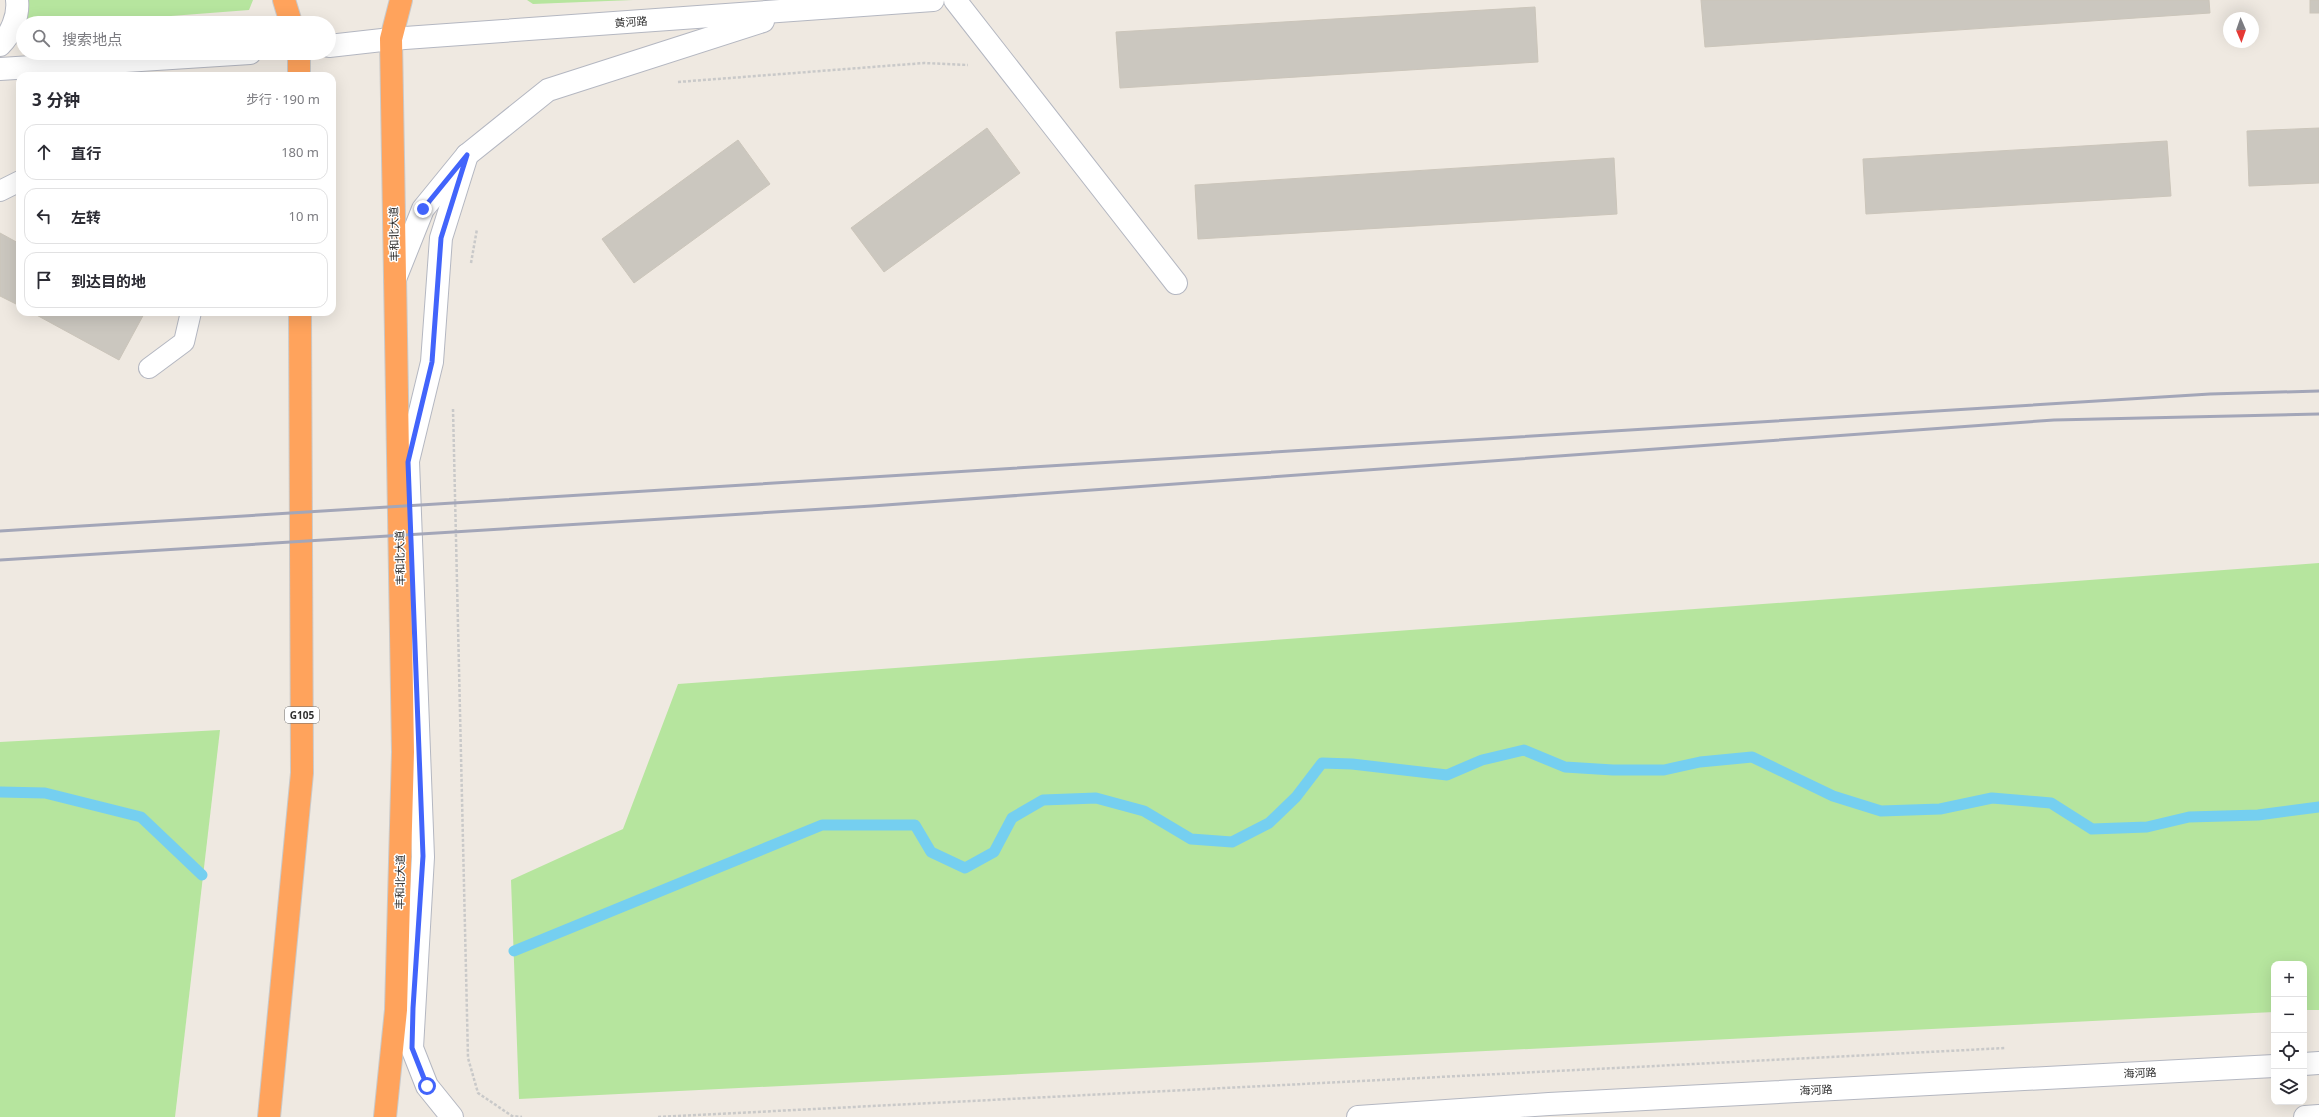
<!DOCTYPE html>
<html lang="zh">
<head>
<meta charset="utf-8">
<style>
	:root { --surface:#fff; --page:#f7f7f7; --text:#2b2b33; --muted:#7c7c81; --line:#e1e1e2 }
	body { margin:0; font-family:"Noto Sans","Noto Sans SC",sans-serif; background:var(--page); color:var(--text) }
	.controls { position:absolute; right:12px; bottom:12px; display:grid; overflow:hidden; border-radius:8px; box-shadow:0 4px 16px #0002 }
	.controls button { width:36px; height:36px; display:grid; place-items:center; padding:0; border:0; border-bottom:1px solid var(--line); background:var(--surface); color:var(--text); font:20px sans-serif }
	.compass { position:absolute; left:2223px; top:12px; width:36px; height:36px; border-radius:50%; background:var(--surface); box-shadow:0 4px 16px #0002; rotate:178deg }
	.stop { position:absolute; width:12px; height:12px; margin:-9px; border:3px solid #4264fb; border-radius:50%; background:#fff }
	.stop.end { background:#4264fb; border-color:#fff; box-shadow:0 1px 4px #0008 }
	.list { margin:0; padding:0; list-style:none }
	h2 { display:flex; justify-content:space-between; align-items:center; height:52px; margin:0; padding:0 16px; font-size:17px }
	h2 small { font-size:13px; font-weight:400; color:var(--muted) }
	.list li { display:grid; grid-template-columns:26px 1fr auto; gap:12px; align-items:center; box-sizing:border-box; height:56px; margin:0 8px 8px; padding:0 8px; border:1px solid var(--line); border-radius:12px }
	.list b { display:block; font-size:15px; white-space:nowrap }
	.list em { font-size:13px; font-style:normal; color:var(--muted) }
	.icon { flex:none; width:22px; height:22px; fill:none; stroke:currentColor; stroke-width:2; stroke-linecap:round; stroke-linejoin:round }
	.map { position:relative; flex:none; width:2319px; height:1117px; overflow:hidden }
	.search { position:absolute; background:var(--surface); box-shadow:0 4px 16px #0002; left:16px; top:16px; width:320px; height:44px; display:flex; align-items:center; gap:10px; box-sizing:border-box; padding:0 14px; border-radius:22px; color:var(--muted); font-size:15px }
	.panel { position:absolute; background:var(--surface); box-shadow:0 4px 16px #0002; left:16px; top:72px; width:320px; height:244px; border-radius:12px }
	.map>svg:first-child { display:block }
	.green { fill:#b6e59e }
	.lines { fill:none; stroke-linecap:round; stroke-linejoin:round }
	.stream { stroke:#75cff0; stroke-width:11 }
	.building { fill:#cbc7bf; stroke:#cbc5ba }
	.lane-casing { stroke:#b4b7c1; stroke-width:22 }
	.street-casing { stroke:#b4b7c1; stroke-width:24 }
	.secondary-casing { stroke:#b4b7c1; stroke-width:24 }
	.highway-casing { stroke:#c9c9c9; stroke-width:24 }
	.path { stroke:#c9c9c9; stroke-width:2.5; stroke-dasharray:3 2; stroke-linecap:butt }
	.lane { stroke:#fff; stroke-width:20 }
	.street { stroke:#fff; stroke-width:22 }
	.secondary { stroke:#fff; stroke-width:22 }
	.highway { stroke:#ffa35c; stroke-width:22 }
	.rail { stroke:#a3a6b8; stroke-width:3 }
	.route { stroke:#4264fb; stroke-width:5 }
	.labels { text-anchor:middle; stroke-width:3; stroke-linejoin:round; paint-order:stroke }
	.shield { fill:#fff; stroke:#6d6d6d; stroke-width:1 }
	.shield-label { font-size:10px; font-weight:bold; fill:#2e2e2e }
	.street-label { font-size:11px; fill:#2e2e2e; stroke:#fff }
</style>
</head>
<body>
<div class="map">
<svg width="2319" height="1117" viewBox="0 0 2319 1117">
	<rect width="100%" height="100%" fill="#efe9e1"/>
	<g class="green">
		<polygon points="26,0 253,0 249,10 80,23 29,23 26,16"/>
		<polygon points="527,0 633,0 533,4"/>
		<polygon points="2319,563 2319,1010 2304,1010 2304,964 2274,964 2274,1012 519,1099 511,880 623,829 678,684"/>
		<polygon points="220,730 175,1117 0,1117 0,742"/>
	</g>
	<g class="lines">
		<g class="stream">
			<polyline points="0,792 45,793 141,817 202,875"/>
			<polyline points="514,951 822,825 915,825 931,852 965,868 994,852 1012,818 1043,800 1096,798 1144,811 1191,839 1232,842 1269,823 1296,797 1322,763 1352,764 1447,775 1482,760 1524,750 1565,767 1613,770 1664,770 1700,762 1752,757 1833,796 1881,811 1940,809 1992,798 2051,803 2092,829 2147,827 2189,817 2258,815 2319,807"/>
		</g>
	</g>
	<g class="building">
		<polygon points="1701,0 2209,0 2210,13 1705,47"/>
		<rect x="2310" y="0" width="9" height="13"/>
		<polygon points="1535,7 1538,62 1120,88 1116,32"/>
		<polygon points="987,128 1020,173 884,272 851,228"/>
		<polygon points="2319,128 2319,183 2249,186 2247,131"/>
		<polygon points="738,140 770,184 634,283 602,239"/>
		<polygon points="2167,141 2171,196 1866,214 1863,159"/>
		<polygon points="1614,158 1617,214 1198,239 1195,185"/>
		<polygon points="0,233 20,244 20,306 0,296"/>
		<polygon points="31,312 145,312 119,360"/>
	</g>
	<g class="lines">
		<defs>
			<g id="lane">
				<polyline points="0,191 20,181"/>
				<polyline points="149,368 184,342 191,312"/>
			</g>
			<polyline id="street" points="955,0 1176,283"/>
			<g id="secondary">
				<path d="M0 45C11 34 19 16 17 0"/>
				<polyline points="329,46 391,39 933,0"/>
				<polyline points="0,69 250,53"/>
				<polyline points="395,279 423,209 467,155 548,90 763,21"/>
				<polyline points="2304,1064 2319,1063"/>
				<polyline points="452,1117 427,1086 412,1048 423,857 408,461 432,362 441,238 467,155"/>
				<polyline points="1358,1117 1549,1104 2274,1066"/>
				<polyline points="2305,1117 2319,1116"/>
			</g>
			<g id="highway">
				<polyline points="284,0 291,23"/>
				<polyline points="299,53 299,76"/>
				<polyline points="269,1117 302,773 300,312"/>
				<polyline points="385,1117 396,1010 403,752 391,39 401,0"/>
			</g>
		</defs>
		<use href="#lane" class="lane-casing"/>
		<use href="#street" class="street-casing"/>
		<use href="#secondary" class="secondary-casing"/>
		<use href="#highway" class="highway-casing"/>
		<g class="path">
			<polyline points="678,82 924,63 968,65"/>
			<polyline points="471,263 477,229"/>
			<polyline points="453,409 468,1058 478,1093 512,1116 522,1117"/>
			<polyline points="658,1117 2006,1048"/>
		</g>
		<use href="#lane" class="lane"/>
		<use href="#street" class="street"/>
		<use href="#secondary" class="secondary"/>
		<use href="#highway" class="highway"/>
		<g class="rail">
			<polyline points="0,531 2210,394 2319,391"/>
			<polyline points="0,560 872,506 2054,420 2319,414"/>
		</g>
	</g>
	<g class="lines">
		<polyline class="route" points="423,209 467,155 441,238 432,362 408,462 423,856 413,1008 412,1048 427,1086"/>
	</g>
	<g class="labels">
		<rect class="shield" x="285" y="707" width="34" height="16" rx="3"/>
		<g class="shield-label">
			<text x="302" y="719">G105</text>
		</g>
		<g class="street-label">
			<text transform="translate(631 22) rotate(-4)" y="4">黄河路</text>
			<text transform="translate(394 234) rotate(-91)" y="4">丰和北大道</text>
			<text transform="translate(400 558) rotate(-91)" y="4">丰和北大道</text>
			<text transform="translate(400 882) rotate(-89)" y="4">丰和北大道</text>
			<text transform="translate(2140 1073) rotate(-3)" y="4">海河路</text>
			<text transform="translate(1816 1090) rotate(-3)" y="4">海河路</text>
		</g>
	</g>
</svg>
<div class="controls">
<button>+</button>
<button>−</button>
<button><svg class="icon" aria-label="locate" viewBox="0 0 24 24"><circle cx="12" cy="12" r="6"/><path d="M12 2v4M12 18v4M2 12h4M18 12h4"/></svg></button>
<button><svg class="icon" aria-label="layers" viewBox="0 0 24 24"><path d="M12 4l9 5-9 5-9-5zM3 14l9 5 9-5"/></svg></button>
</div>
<svg class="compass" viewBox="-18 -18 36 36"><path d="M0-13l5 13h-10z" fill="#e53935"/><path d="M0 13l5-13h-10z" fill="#7c7c81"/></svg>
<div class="stop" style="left:427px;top:1086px"></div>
<div class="stop end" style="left:423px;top:209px"></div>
<div class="search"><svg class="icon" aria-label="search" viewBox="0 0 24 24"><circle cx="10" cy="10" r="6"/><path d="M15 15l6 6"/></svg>搜索地点</div>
<section class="panel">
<h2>3 分钟<small>步行 · 190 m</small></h2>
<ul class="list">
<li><svg class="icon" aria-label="ahead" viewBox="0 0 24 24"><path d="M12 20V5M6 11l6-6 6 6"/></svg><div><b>直行</b></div><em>180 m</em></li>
<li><svg class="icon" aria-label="left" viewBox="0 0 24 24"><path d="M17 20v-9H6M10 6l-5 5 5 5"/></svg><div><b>左转</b></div><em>10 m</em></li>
<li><svg class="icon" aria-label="arrive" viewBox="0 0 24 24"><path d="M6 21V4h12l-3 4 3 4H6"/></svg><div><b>到达目的地</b></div></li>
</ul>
</section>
</div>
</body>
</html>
